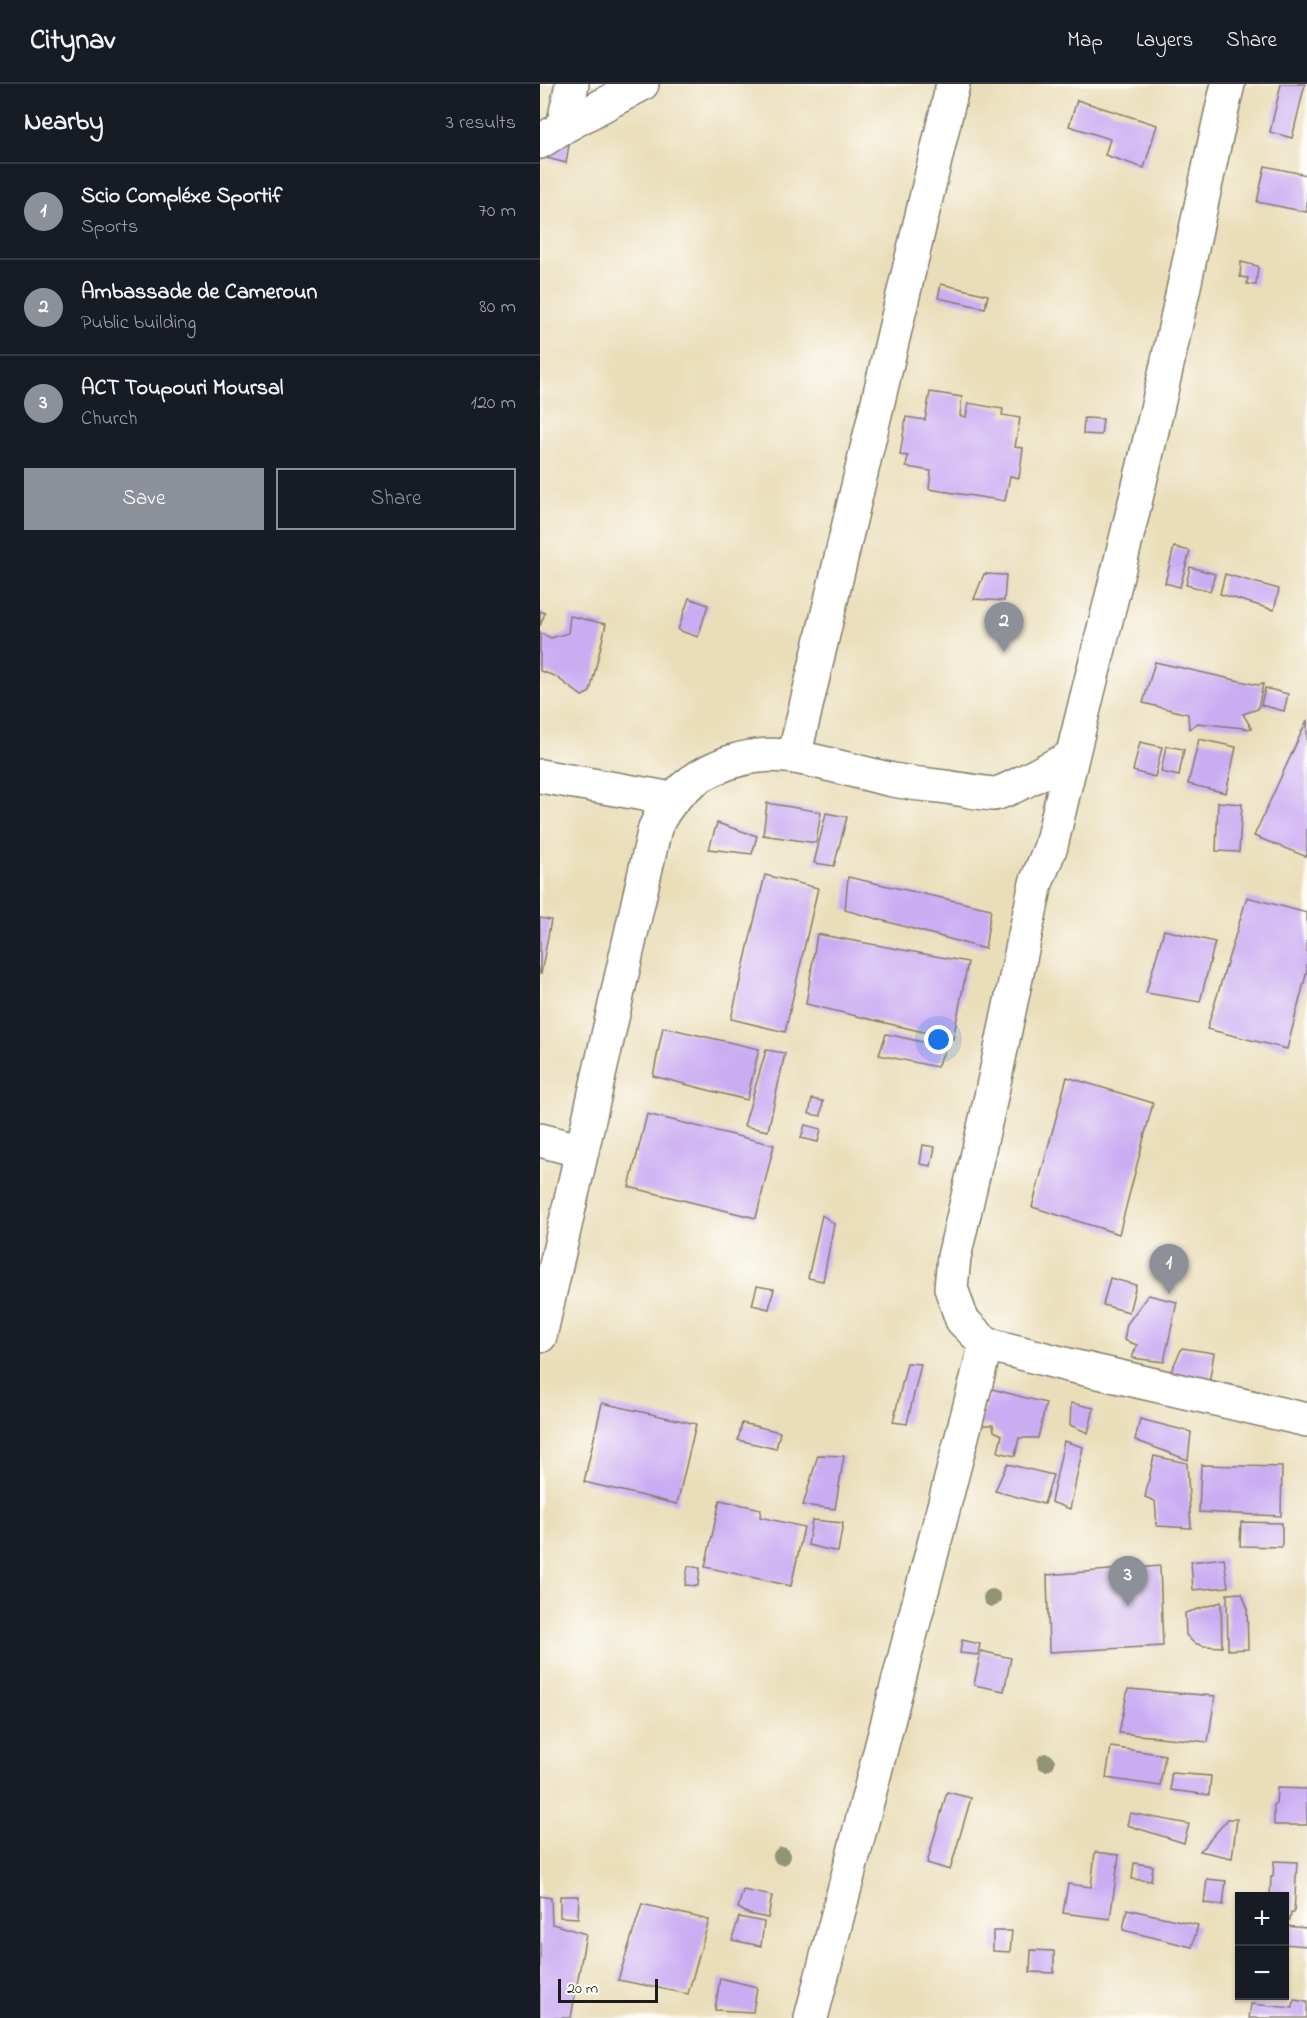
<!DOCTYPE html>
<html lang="en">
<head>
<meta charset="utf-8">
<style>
	:root { --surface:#171b24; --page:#242831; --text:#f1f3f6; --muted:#9ea1a6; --line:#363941; --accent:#8c9099 }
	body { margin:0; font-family:"Indie Flower",sans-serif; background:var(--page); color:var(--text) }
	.controls { position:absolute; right:18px; bottom:18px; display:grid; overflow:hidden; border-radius:0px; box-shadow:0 2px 4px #0004 }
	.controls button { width:54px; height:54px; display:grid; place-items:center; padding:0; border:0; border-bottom:2px solid var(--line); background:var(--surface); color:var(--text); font:30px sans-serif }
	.scale { position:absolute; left:18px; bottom:15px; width:100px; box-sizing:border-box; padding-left:6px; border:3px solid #1c1c1c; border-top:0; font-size:16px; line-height:21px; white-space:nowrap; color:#1c1c1c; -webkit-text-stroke:4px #fdfcf7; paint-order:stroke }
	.you { position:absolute; left:399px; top:956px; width:21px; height:21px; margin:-15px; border:4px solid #fff; border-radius:50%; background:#1a73e8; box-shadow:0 0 0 9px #1a73e833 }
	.badge { display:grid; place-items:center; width:39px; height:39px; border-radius:50%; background:var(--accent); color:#fff; font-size:20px; font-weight:700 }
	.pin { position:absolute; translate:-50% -50px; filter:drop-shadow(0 2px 3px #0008) }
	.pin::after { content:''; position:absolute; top:32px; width:21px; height:18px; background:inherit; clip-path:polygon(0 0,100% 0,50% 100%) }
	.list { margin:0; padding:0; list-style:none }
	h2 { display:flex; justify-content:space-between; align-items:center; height:78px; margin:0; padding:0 24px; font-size:26px }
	h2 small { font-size:20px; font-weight:400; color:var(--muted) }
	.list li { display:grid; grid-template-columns:39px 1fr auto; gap:18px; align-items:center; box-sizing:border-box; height:96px; padding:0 24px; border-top:2px solid var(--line) }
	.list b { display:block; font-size:22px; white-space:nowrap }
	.list p { margin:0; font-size:20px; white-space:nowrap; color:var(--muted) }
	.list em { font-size:20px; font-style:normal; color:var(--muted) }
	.actions { display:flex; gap:12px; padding:18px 24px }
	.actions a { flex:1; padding:14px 0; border:2px solid var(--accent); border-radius:0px; text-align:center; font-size:21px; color:var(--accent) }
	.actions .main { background:var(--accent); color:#fff }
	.map { position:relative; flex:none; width:767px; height:1934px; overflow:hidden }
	header { display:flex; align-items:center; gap:36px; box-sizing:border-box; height:84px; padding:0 30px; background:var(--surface); border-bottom:2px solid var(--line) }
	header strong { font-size:28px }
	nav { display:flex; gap:33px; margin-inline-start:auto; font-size:21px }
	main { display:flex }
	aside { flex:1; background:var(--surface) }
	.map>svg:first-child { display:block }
	.building { fill:#caacf3 }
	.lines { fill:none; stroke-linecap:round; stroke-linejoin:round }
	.street-casing { stroke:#837d6b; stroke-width:36 }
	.street { stroke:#fff; stroke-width:33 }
	.tree { fill:#919576 }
</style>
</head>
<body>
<header>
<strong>Citynav</strong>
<nav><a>Map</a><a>Layers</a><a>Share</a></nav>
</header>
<main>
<aside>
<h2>Nearby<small>3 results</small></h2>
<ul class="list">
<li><span class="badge">1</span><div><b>Scio Compléxe Sportif</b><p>Sports</p></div><em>70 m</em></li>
<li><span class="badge">2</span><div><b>Ambassade de Cameroun</b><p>Public building</p></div><em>80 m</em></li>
<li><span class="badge">3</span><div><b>ACT Toupouri Moursal</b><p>Church</p></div><em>120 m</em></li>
</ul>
<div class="actions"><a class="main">Save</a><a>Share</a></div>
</aside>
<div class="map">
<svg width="767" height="1934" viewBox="0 0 767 1934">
	<rect width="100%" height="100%" fill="#fdfcf7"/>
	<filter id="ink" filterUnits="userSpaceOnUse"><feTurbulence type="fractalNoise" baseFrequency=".0167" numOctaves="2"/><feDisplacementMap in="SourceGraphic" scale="12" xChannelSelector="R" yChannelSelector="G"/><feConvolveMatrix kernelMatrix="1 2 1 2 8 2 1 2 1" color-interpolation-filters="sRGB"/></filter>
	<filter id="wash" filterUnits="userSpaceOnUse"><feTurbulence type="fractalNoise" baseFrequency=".008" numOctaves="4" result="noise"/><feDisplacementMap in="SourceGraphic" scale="24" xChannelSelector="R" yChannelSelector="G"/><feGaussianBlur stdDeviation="1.35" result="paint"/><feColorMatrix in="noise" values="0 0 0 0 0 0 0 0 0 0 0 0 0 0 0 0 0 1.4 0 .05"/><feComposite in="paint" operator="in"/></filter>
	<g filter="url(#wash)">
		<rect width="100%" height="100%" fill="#eadeba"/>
		<g id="blocks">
			<g class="building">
				<polygon points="741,0 765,0 752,54 730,48"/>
				<polygon points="537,16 617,41 604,84 565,71 570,55 529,42"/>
				<polygon points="13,52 30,55 26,79 7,74"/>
				<polygon points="725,82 767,91 767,128 717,118"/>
				<polygon points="701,178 718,182 716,201 707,200 708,194 700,193"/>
				<polygon points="401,200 448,211 445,224 398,214"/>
				<polygon points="390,308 422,313 420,332 426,333 428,319 463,325 462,331 480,334 475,363 483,364 479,394 470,392 465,417 389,405 391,387 366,383 368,372 360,371 366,333 385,336"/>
				<polygon points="544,334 563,335 561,351 543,350"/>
				<polygon points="634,463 650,467 640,503 625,499"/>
				<polygon points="650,483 675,490 670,507 646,501"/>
				<polygon points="444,490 466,491 464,517 434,515"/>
				<polygon points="685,490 739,505 734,526 680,510"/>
				<polygon points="149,514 168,521 158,553 138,546"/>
				<polygon points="0,527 5,529 0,542"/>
				<polygon points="30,532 66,540 50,608 42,612 15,592 0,587 0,549 11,554 28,549"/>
				<polygon points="615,578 718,601 723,600 718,625 703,630 712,645 658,639 649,645 648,630 603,619"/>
				<polygon points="725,604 748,610 744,627 721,621"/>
				<polygon points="767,636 767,773 714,752"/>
				<polygon points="659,655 696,663 686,709 648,700"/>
				<polygon points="600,658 622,663 615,693 593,687"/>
				<polygon points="626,662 644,665 639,692 621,688"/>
				<polygon points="678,718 702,720 699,768 676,767"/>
				<polygon points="227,719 281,728 276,759 223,751"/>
				<polygon points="286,729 307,733 294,782 274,779"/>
				<polygon points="177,739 217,752 212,770 169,765"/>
				<polygon points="225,791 278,804 245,948 191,935"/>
				<polygon points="308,793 451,825 445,865 305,826"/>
				<polygon points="707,813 767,829 767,887 747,965 667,945"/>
				<polygon points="0,834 11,836 1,890 0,890"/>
				<polygon points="624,846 675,858 660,918 606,909"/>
				<polygon points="277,850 428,878 413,955 266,920"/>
				<polygon points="123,943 219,965 207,1016 113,992"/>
				<polygon points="346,950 406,963 397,983 339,971"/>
				<polygon points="226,966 245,969 228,1047 204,1042"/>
				<polygon points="527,993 613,1019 579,1150 492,1123"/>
				<polygon points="272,1015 283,1017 281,1032 269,1030"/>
				<polygon points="107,1030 234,1061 216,1134 89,1103"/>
				<polygon points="265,1041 281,1045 278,1058 261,1054"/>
				<polygon points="383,1061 395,1063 391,1082 380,1080"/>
				<polygon points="282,1131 294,1140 283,1197 268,1194"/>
				<polygon points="570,1194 596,1201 589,1228 563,1221"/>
				<polygon points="217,1202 234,1205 229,1225 212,1221"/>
				<polygon points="608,1211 637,1218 624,1278 592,1274 597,1261 584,1256 587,1240"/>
				<polygon points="642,1264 674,1269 668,1306 629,1291"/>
				<polygon points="367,1279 381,1280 367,1340 353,1338"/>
				<polygon points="452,1305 506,1319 498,1354 479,1354 475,1372 458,1368 462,1351 454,1347 453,1341 438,1341"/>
				<polygon points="62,1319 156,1340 137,1420 44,1398"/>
				<polygon points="531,1319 554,1324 548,1349 530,1341"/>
				<polygon points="600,1335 651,1348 648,1376 595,1356"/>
				<polygon points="202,1339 240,1348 236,1365 198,1356"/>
				<polygon points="524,1357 543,1363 530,1425 511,1418"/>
				<polygon points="278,1371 304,1372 295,1425 263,1421"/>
				<polygon points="614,1372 647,1379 651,1444 617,1442 615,1417 605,1413"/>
				<polygon points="467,1380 513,1391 504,1420 455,1407"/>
				<polygon points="661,1381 742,1383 741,1432 659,1428"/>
				<polygon points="180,1416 221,1425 220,1433 264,1443 251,1502 165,1483"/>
				<polygon points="272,1436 303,1439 298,1468 268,1461"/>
				<polygon points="701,1438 742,1439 742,1463 700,1462"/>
				<polygon points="684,1474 688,1503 653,1506 651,1478"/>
				<polygon points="148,1482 160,1484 158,1502 145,1501"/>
				<polygon points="620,1482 623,1562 509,1568 507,1491"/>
				<polygon points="702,1509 707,1523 708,1565 688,1566 687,1510"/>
				<polygon points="681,1518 682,1563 664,1562 654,1559 646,1551 645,1529"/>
				<polygon points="422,1556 440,1560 438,1571 420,1569"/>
				<polygon points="441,1567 471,1574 464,1607 434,1601"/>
				<polygon points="588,1605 675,1612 668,1658 579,1649"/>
				<polygon points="571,1663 625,1671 620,1702 566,1694"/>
				<polygon points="631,1689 671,1692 669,1711 631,1706"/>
				<polygon points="737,1704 767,1705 767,1741 734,1741 734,1720 736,1720"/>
				<polygon points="407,1708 431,1714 410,1786 387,1779"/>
				<polygon points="590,1729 649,1740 644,1759 587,1741"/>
				<polygon points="688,1735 697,1735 692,1774 660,1767"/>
				<polygon points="555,1768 579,1771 570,1835 523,1829 528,1800 551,1803"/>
				<polygon points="734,1777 757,1778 754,1829 751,1829 750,1836 744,1836 744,1812 730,1812 731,1793 733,1793"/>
				<polygon points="594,1779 613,1782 611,1797 592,1795"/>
				<polygon points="667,1795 686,1797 683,1821 664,1819"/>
				<polygon points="203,1806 232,1812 228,1834 209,1830 198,1824"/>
				<polygon points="0,1812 11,1814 12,1840 46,1850 31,1934 0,1934"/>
				<polygon points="20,1812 39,1812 38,1834 20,1833"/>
				<polygon points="102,1820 169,1836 148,1910 78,1896"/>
				<polygon points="587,1825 658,1841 652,1863 583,1846"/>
				<polygon points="199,1833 224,1838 221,1862 192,1856"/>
				<polygon points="744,1842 767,1844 767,1862 744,1860"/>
				<polygon points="453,1847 472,1847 470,1868 453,1867"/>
				<polygon points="491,1866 514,1867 514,1889 490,1888"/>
				<polygon points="180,1894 217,1903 213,1928 175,1926"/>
				<polygon points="754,1916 767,1918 767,1934 709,1934 711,1920 753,1924"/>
			</g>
		</g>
	</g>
	<g filter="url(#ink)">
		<use href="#blocks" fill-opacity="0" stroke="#837d6b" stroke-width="1.5"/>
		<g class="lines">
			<defs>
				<g id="street">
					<path d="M688 0C661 114 640 229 613 342 581 483 543 622 511 762L496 799 449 1022 414 1173 411 1204 422 1236 446 1260 532 1282 767 1336"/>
					<polyline points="23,43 32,0"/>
					<polyline points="0,58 23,43 102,0"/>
					<polyline points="254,673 413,0"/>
					<polyline points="0,692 133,715"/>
					<polyline points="0,1056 42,1067"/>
					<path d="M0 1252 115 744C138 691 199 664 255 673 288 679 320 689 353 696 373 700 393 701 412 704 426 706 440 709 453 710 463 710 519 679 531 673"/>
					<polyline points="271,1934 446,1260"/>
				</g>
			</defs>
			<use href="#street" class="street-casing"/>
			<use href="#street" class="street"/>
		</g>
		<g class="tree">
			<circle cx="452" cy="1514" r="9"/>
			<circle cx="506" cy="1678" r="9"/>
			<circle cx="242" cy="1772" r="9"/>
		</g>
	</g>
</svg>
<div class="controls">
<button>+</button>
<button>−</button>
</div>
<div class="scale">20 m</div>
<div class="you"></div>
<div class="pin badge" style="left:629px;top:1210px">1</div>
<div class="pin badge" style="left:464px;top:568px">2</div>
<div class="pin badge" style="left:588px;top:1522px">3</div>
</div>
</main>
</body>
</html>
